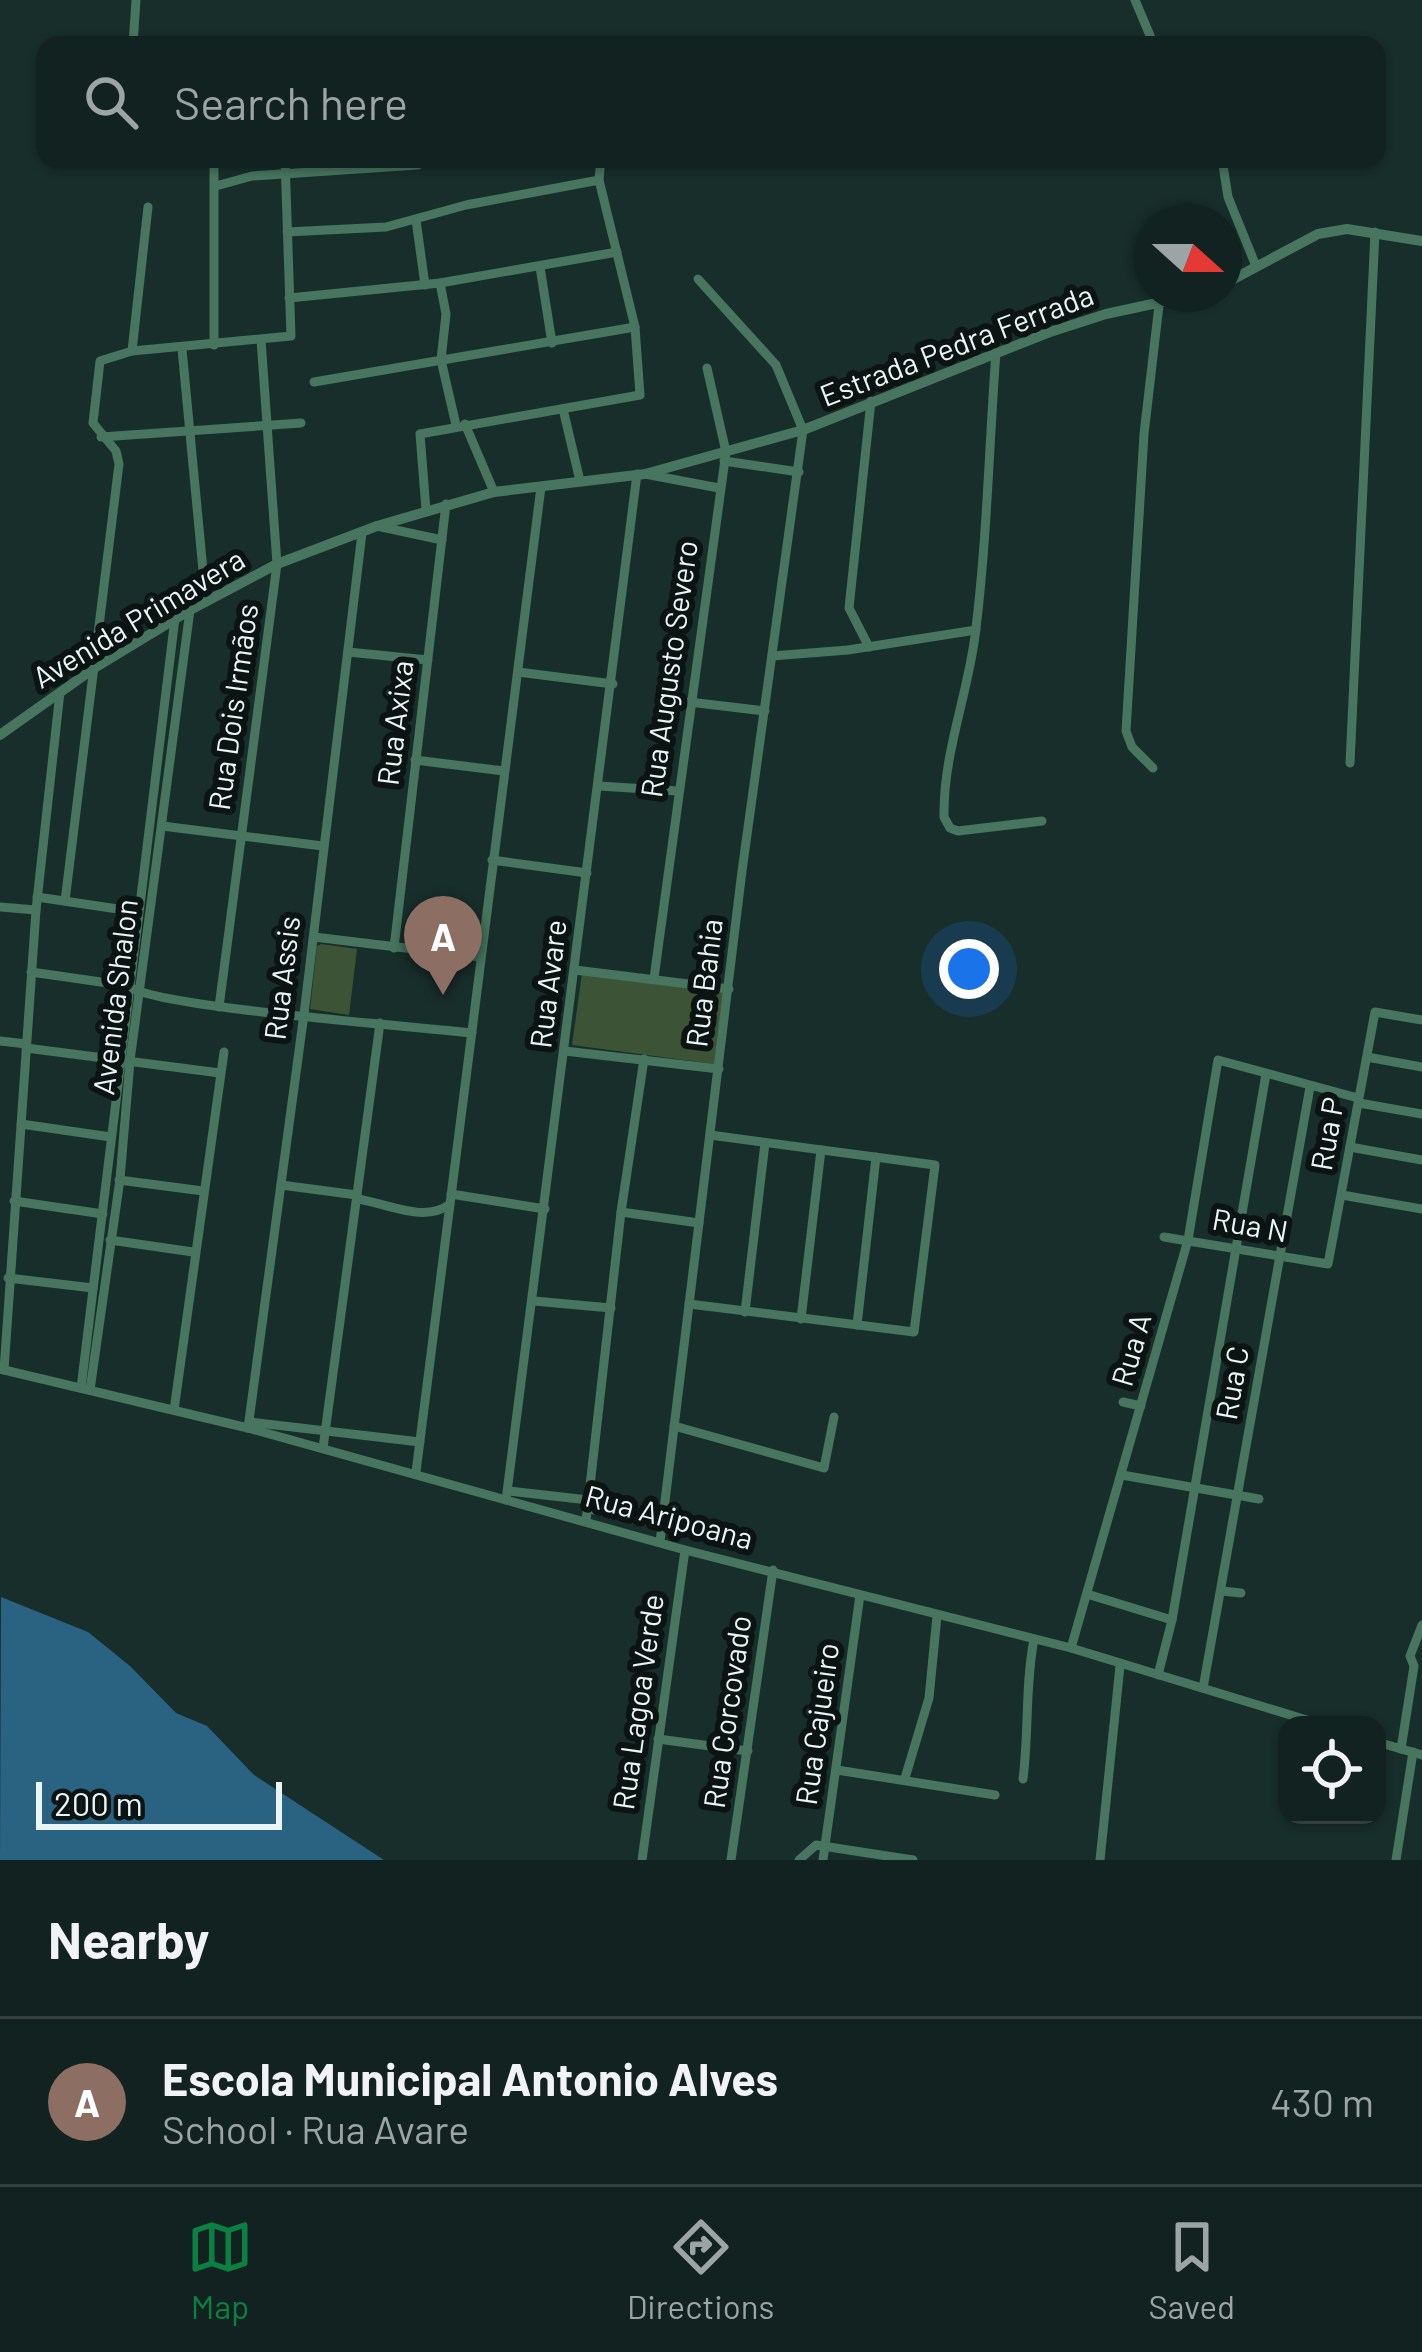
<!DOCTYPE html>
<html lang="en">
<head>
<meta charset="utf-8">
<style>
	:root { --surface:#122220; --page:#1f2f2d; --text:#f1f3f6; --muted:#9ca4a5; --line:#313f3e; --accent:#0b8043 }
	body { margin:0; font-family:Barlow,sans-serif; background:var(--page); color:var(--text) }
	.controls { position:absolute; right:36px; bottom:36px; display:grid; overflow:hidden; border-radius:24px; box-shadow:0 3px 9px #0004 }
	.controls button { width:108px; height:108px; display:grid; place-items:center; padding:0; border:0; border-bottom:3px solid var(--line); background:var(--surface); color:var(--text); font:60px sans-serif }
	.compass { position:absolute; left:1134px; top:204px; width:108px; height:108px; border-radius:50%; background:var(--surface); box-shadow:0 3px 9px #0004; rotate:111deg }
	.scale { position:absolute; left:36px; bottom:30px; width:246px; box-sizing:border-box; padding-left:12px; border:6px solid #eaf6f5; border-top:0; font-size:33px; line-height:42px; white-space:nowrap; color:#eaf6f5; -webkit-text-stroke:9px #0b1413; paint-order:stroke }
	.you { position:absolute; left:969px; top:969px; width:42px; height:42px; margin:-30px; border:9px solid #fff; border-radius:50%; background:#1a73e8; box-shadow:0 0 0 18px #1a73e833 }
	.badge { display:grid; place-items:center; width:78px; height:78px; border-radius:50%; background:var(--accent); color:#fff; font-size:39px; font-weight:700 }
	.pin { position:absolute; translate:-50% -99px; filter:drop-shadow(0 3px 6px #0008) }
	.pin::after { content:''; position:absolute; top:63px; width:42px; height:36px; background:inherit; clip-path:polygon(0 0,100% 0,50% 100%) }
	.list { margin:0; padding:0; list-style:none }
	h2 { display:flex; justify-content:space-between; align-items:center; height:156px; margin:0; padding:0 48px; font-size:51px }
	h2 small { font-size:39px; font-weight:400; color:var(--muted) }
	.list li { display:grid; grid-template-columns:78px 1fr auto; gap:36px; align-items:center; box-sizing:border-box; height:168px; padding:0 48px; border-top:3px solid var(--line) }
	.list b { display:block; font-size:45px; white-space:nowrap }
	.list p { margin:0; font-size:39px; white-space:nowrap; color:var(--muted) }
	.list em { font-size:39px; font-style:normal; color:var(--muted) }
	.icon { flex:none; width:66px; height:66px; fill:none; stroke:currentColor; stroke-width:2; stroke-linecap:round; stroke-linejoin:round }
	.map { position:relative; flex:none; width:1422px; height:1860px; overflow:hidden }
	.search { position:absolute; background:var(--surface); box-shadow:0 3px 9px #0004; left:36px; right:36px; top:36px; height:132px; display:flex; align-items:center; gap:30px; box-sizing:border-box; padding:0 42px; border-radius:24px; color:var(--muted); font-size:45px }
	.sheet { height:324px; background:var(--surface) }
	nav { display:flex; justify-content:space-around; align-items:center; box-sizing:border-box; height:168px; border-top:3px solid var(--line); background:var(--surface); font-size:33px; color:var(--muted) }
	nav a { display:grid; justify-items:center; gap:6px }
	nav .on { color:var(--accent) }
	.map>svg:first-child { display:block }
	.green { fill:#3d5335 }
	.water { fill:#2a6282 }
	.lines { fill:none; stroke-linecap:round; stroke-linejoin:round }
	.minor { stroke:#47755f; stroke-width:9 }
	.tertiary { stroke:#47755f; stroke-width:10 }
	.labels { text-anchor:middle; stroke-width:12; stroke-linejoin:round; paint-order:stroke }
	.street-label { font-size:30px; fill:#eaf6f5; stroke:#0b1413 }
</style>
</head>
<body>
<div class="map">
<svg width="1422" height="1860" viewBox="0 0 1422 1860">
	<rect width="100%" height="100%" fill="#182e2b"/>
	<g class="green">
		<polygon points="321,944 357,949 349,1015 310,1009 317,946"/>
		<polygon points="582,973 723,992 714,1064 572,1045"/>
	</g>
	<polygon class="water" points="1,1597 88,1632 130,1666 176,1713 207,1726 254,1775 384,1860 0,1860"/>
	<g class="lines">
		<g class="minor">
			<polyline points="1135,0 1154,45"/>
			<polyline points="133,45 136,0"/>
			<polyline points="1222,159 1228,197 1256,266"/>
			<polyline points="216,186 252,176 418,165"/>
			<polyline points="416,220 425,285"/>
			<polyline points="287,232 386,227 466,205 599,180"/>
			<polyline points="540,267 552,343"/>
			<polyline points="440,283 446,314 441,360 456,425"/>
			<polyline points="289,298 440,283 617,252"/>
			<polyline points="214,345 214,159"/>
			<polyline points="182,349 206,602"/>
			<polyline points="132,351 148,207"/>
			<path d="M996 352C989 446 987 542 975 636 967 697 943 755 944 817L950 828 958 831 1042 821"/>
			<polyline points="314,382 635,327"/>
			<polyline points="563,409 580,481"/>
			<polyline points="465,424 494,492"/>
			<polyline points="101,437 301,423"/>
			<polyline points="724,461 799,472"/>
			<polyline points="645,474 719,488"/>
			<polyline points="426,510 420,434 640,395 635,327 599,180 601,159"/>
			<polyline points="377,526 442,540"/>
			<polyline points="869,647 849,608 871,401"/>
			<polyline points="348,652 428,660"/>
			<polyline points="772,656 848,650 976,630"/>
			<polyline points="518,672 613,684"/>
			<polyline points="689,702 765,711"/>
			<polyline points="415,760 504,771"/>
			<polyline points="1350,763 1375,232"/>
			<polyline points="1153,768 1132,747 1126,731 1144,434 1159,305"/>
			<polyline points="599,786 678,791"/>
			<polyline points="162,826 323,846"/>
			<polyline points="492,860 587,873"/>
			<polyline points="37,897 138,912"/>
			<polyline points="65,901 119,464 116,451 93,423 100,361 132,351 291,336 285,159"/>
			<polyline points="0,907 36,910"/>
			<polyline points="314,937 480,957"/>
			<polyline points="394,948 446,504"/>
			<polyline points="575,970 729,989"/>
			<path d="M31 972 129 986C150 1007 422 1027 472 1033"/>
			<polyline points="654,978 726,452 707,368"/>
			<polyline points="219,1007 277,564 261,340"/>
			<polyline points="0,1041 26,1044"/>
			<polyline points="26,1048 220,1073"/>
			<polyline points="565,1051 719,1069"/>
			<polyline points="1367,1057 1422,1067"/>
			<polyline points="1359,1103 1422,1114"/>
			<polyline points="21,1124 111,1137"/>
			<polyline points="1350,1147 1422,1160"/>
			<polyline points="119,1180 203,1191"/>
			<polyline points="281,1185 357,1195"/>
			<polyline points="451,1194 545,1209"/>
			<polyline points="1342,1195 1422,1209"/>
			<path d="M357 1199C387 1203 424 1224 450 1204"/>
			<polyline points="14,1201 103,1214"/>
			<polyline points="621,1212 699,1223"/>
			<polyline points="1164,1237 1328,1264 1375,1012 1422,1020"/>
			<polyline points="110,1240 193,1252"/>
			<polyline points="8,1278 93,1288"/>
			<polyline points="534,1301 611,1308"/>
			<polyline points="689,1304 914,1332 935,1165 710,1135"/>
			<polyline points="745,1312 765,1143"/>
			<polyline points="801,1319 821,1150"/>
			<polyline points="857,1325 876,1157"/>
			<polyline points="0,1369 248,1428 685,1550 1071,1648 1323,1725"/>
			<polyline points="4,1370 36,910 60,692"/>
			<polyline points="81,1388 175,618"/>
			<polyline points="90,1390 120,1179 130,1061 190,610"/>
			<polyline points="1123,1402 1141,1406"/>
			<polyline points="174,1410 224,1052"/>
			<polyline points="249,1422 420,1442"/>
			<polyline points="674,1426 824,1468 834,1417"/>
			<polyline points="248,1428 304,1014 362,533"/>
			<polyline points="323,1448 380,1023"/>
			<polyline points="416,1472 541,487"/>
			<polyline points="1122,1475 1259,1499"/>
			<polyline points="509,1491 588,1500"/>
			<polyline points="506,1500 637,474"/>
			<polyline points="588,1509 663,1519"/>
			<polyline points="586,1521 621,1212 644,1059"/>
			<polyline points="660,1542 742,871 803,430 776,365 698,279"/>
			<polyline points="1222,1591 1241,1593"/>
			<polyline points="1087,1594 1172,1620"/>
			<polyline points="1071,1648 1188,1240 1218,1060 1358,1098"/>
			<polyline points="1158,1675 1172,1620 1266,1074"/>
			<polyline points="1203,1688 1310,1087"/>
			<polyline points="658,1739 748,1751"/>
			<polyline points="1377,1742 1422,1755"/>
			<polyline points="1401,1749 1414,1666 1410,1656 1422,1625"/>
			<polyline points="837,1770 995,1795"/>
			<polyline points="905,1778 929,1698 937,1616"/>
			<path d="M1023 1779C1029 1732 1025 1686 1034 1639"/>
			<polyline points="642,1860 685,1550"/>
			<polyline points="731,1860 773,1570"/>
			<polyline points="799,1860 816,1845 913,1860"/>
			<polyline points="823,1860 860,1595"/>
			<polyline points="1100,1860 1120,1666"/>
			<polyline points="1396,1860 1413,1752"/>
		</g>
		<g class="tertiary">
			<polyline points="1224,284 1318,234 1347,229 1422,241"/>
			<polyline points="0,735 96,667 190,610 277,564 377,526 494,492 645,474 803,430 1050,332 1106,314 1199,294"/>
		</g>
	</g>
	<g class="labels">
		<g class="street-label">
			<text transform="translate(957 346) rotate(-21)" y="10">Estrada Pedra Ferrada</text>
			<text transform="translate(139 619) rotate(-31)" y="10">Avenida Primavera</text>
			<text transform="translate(670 669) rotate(-82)" y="10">Rua Augusto Severo</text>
			<text transform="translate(234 707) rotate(-82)" y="10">Rua Dois Irmãos</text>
			<text transform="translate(396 723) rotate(-83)" y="10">Rua Axixa</text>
			<text transform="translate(283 978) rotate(-83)" y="10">Rua Assis</text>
			<text transform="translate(705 983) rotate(-83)" y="10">Rua Bahia</text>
			<text transform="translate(549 984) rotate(-83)" y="10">Rua Avare</text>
			<text transform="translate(116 997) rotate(-83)" y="10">Avenida Shalon</text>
			<text transform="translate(1328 1134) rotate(-80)" y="10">Rua P</text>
			<text transform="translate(1250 1226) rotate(10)" y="10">Rua N</text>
			<text transform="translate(1132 1350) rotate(-74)" y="10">Rua A</text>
			<text transform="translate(1233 1383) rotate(-80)" y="10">Rua C</text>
			<text transform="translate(669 1518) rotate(15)" y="10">Rua Aripoana</text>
			<text transform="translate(639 1702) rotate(-82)" y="10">Rua Lagoa Verde</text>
			<text transform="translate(728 1712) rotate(-82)" y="10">Rua Corcovado</text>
			<text transform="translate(818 1724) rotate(-82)" y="10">Rua Cajueiro</text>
		</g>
	</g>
</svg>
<div class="controls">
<button><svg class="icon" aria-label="locate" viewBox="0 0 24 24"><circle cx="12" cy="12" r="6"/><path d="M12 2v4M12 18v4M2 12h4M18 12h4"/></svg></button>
</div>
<svg class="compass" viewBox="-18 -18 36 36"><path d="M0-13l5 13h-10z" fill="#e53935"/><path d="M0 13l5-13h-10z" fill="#9ca4a5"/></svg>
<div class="scale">200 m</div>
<div class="you"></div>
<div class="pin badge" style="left:443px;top:995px;background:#8d6e63">A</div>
<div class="search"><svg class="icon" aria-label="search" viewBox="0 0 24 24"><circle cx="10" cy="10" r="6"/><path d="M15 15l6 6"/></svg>Search here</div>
</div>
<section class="sheet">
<h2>Nearby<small></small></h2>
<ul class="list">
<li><span class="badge" style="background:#8d6e63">A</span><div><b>Escola Municipal Antonio Alves</b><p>School · Rua Avare</p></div><em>430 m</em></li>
</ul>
</section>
<nav>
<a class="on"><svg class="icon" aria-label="map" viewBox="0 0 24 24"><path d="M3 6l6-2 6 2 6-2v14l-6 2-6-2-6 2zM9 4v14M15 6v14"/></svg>Map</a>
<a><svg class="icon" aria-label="directions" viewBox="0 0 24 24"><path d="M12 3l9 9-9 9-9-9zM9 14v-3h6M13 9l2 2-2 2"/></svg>Directions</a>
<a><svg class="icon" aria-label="saved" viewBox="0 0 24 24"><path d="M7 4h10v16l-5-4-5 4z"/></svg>Saved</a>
</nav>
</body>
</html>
